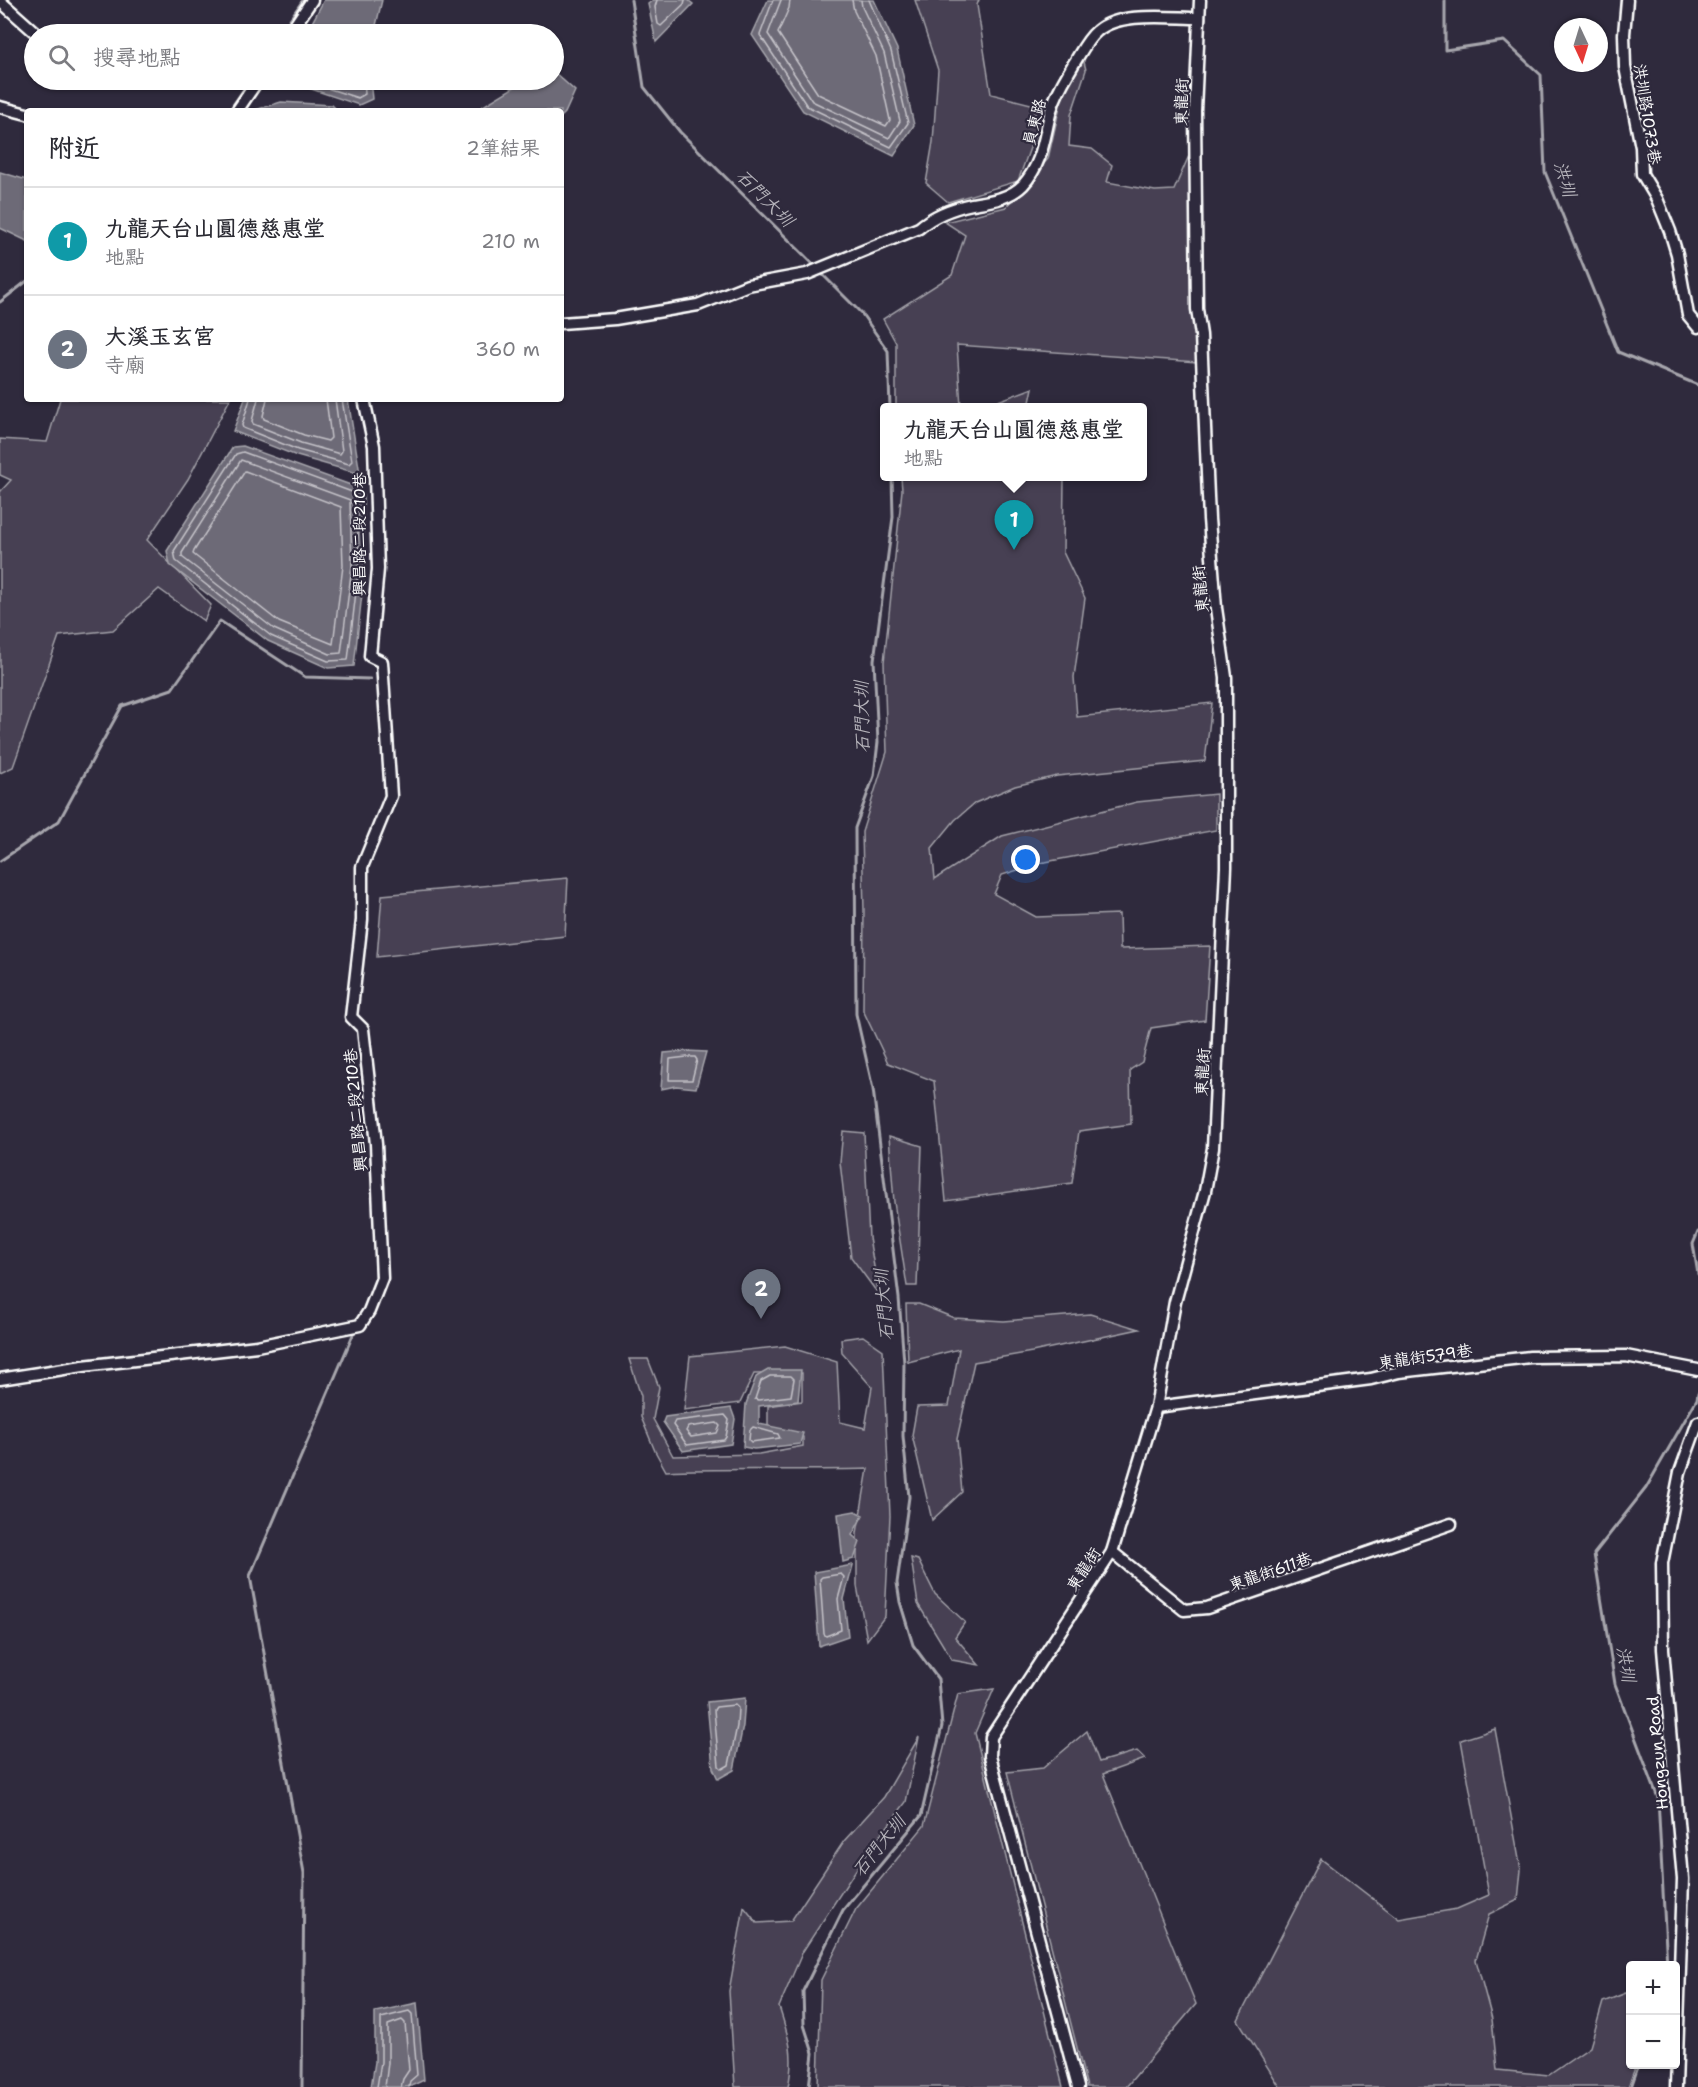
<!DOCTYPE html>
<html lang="zh-TW">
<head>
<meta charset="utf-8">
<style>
	:root { --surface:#fff; --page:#f7f7f7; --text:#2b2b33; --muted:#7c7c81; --line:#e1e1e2; --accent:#7c3aed }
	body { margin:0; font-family:"Shantell Sans","LXGW WenKai TC",sans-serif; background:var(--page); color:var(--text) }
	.controls { position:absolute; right:18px; bottom:18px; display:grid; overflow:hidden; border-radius:6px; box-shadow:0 2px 4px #0004 }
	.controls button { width:54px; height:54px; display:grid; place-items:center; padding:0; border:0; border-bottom:2px solid var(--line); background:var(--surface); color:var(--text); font:30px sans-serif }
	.compass { position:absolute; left:1554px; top:18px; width:54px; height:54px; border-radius:50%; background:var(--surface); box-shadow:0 2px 4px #0004; rotate:176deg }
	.you { position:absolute; left:1026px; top:860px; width:21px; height:21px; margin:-15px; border:4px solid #fff; border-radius:50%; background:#1a73e8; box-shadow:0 0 0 9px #1a73e833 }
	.badge { display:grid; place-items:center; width:39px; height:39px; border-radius:50%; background:var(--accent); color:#fff; font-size:20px; font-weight:700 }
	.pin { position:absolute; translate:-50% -50px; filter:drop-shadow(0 2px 3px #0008) }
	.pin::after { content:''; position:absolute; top:32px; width:21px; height:18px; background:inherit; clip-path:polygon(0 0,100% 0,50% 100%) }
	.popup { position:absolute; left:880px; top:403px; width:267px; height:78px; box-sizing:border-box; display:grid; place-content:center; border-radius:6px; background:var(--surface); filter:drop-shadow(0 2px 4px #0005); font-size:20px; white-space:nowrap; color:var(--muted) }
	.popup b { font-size:22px; color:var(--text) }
	.popup::after { content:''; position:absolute; left:50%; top:100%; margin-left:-12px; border:12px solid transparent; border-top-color:var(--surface) }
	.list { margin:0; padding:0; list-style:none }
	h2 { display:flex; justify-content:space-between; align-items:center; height:78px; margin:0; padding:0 24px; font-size:26px }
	h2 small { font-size:20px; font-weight:400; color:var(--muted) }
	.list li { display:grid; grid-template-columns:39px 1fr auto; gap:18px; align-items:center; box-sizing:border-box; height:108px; padding:0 24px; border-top:2px solid var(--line) }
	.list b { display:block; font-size:22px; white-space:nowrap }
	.list p { margin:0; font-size:20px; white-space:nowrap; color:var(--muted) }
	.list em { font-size:20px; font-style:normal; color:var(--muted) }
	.icon { flex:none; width:33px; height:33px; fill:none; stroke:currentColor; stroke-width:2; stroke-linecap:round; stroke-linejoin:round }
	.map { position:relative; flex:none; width:1698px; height:2087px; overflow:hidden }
	.search { position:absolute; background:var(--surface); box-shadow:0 2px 4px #0004; left:24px; top:24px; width:540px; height:66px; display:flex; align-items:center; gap:15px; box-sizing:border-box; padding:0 21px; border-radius:33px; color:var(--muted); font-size:22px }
	.panel { position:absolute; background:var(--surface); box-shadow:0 2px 4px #0004; left:24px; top:108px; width:540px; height:294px; border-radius:6px }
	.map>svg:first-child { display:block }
	.green { fill:#464152; stroke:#a2a0a8; stroke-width:1.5 }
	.water { fill:#6d6a77; stroke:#a7a6ad; stroke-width:1.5 }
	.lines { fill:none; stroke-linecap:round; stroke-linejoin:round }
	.shore { stroke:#c5c3c9; stroke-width:1.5 }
	.stream { stroke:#a7a6ad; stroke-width:3 }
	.minor-casing { stroke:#fff; stroke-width:15 }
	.minor { stroke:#2f2a3d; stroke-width:10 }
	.labels { text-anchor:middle; stroke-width:4.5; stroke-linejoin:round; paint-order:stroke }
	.street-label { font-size:16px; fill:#fff; stroke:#2f2a3d }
	.water-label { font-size:18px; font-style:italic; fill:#b6b4bb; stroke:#2f2a3d }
</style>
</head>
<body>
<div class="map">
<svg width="1698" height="2087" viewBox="0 0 1698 2087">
	<rect width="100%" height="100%" fill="#2f2a3d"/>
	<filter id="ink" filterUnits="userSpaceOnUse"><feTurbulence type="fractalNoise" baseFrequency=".0167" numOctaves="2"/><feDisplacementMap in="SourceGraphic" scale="12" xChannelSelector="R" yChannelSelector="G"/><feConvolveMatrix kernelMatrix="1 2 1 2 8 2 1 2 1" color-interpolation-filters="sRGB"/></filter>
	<g filter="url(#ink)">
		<g class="green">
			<polygon points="915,0 979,0 977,5 991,94 1035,105 1035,134 1018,181 948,202 926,183 933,142 938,70"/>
			<polygon points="1083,58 1086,70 1071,115 1069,146 1092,149 1112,165 1107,182 1155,191 1174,190 1191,151 1197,362 957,345 961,407 896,407 896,343 883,319 952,275 965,235 945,222 1006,207 1048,159 1062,97"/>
			<polygon points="1033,388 1029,407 982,407"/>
			<polygon points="60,399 230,399 188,479 147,540 211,605 204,621 159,589 113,630 59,636 13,767 0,773 0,492 11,480 0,475 0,439 47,442"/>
			<polygon points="1057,477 1064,480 1063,552 1085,598 1074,677 1077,717 1212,703 1205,761 1057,776 1015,786 975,803 955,820 932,848 935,879 1002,836 1137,802 1216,794 1216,830 1040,863 1002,875 994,894 1036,917 1119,914 1120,949 1210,946 1205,1020 1151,1028 1142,1062 1130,1070 1131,1124 1079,1131 1072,1183 946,1201 934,1081 888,1063 863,1010 864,911 862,832 887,752 884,662 902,490 901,477"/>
			<polygon points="568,878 565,936 377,957 382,895"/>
			<polygon points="843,1131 864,1133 869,1238 879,1295 851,1257 840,1162"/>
			<polygon points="889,1136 922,1146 917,1286 907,1286 894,1202"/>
			<polygon points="906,1304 919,1304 954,1318 1004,1321 1090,1314 1139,1329 1032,1352 974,1362 957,1439 962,1492 932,1520 912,1435 917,1407 949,1406 959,1349 908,1362"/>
			<path d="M863 1336 883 1350 890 1516 885 1616 867 1640 857 1586V1533L868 1469C800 1471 733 1468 666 1471L655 1451 641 1417V1396L629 1359H648L659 1387 653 1419 673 1456 759 1454 803 1446V1437L768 1427V1406L802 1401V1373L754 1374 740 1403 684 1410 690 1356 785 1346 837 1362 840 1422 865 1428 872 1387 842 1353 841 1339Z"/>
			<polygon points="911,1558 918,1560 935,1594 965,1622 955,1637 979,1665 952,1660 918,1604"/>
			<polygon points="994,1689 975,1733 1063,2087 818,2087 821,1980 856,1909 924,1826 958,1694"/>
			<polygon points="1495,1729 1521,1870 1518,1900 1489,1914 1476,1960 1492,2019 1497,2070 1549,2075 1590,2047 1603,2002 1626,1993 1630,1997 1630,2064 1636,2065 1628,2087 1280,2087 1238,2020 1321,1859 1399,1919 1457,1909 1489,1895 1461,1740"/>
			<polygon points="1087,1731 1099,1762 1137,1751 1145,1759 1103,1774 1196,2004 1126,2087 1087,2087 1007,1772 1043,1768"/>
			<path d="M919 1737 906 1802 863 1859 803 1951 779 2007C789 2038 795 2054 788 2087H735L729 1991 744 1907 757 1923 791 1921 844 1841 884 1797Z"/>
		</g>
		<g class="water">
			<polygon points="324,0 382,0 374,34 306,34"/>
			<polygon points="653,0 688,0 693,4 656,42 648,4"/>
			<polygon points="768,0 874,0 897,49 914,125 894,156 803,111 752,35"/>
			<polygon points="554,72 575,91 565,113 561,117 561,111 475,111 526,80 554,80"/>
			<polygon points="295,80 370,80 372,99 359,105 296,84"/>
			<polygon points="281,102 332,105 338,111 252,111"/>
			<polygon points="0,172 27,180 27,241 0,228"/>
			<polygon points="245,399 348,399 360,474 297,456 233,431"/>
			<polygon points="243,446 356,487 363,495 365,566 354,666 328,668 268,641 170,565 167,551 233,447"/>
			<polygon points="687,1051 706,1052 696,1088 676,1086 661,1089 664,1053"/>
			<polygon points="768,1370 801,1370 798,1401 759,1406 759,1424 803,1433 800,1444 754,1449 743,1447 746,1404 756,1377"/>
			<polygon points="731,1408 735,1419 731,1444 683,1451 663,1422 665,1417"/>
			<polygon points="855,1511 863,1515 852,1535 860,1542 854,1559 843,1562 838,1514"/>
			<polygon points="853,1565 844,1599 848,1636 819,1646 814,1572"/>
			<polygon points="745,1698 743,1726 734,1770 718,1779 713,1768 707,1702"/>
			<polygon points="417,2003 424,2080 409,2087 371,2087 375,2062 375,2012"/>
		</g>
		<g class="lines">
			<g class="shore">
				<polyline points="657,0 655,7 658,24 661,26 684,4 685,0"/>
				<polyline points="773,0 760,35 807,106 891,147 908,123 891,51 869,0"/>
				<polyline points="781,0 768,34 812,101 889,138 900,121 884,53 862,7 861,0"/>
				<polyline points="790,0 789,8 778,33 818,94 886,126 890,120 876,56 854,11 852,0"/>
				<polyline points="302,80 358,98 365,94 364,80"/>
				<polyline points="250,399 242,425 243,428 298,450 349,464 352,461 342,399"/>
				<polyline points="258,399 252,421 253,424 301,443 340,454 342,451 335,399"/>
				<polyline points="267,399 263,416 264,419 304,435 328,441 331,438 326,399"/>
				<polygon points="243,452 352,492 357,497 359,566 348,660 328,661 271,636 176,561 174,551 236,454"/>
				<polygon points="241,460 350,500 352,566 341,653 330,654 274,629 182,557 182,553"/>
				<polygon points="245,471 341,507 343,566 333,644 279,622 193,554 194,551"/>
				<polygon points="687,1057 695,1057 697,1060 692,1080 669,1080 670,1059"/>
				<polygon points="791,1376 794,1379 791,1396 758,1400 755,1399 761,1381 770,1376"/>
				<polygon points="725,1415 729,1420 726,1437 724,1440 687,1445 673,1425 675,1421"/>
				<polygon points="717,1423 720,1426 717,1433 691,1437 686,1431 688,1427"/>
				<polygon points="753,1427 778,1434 780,1438 751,1442 749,1440 750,1430"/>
				<polygon points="841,1574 844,1577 838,1599 841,1630 826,1636 824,1634 820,1579 822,1577"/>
				<polygon points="735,1705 738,1708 737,1726 729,1765 722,1769 719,1766 714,1710 716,1707"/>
				<polyline points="377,2087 381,2062 381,2018 409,2011 412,2014 417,2075 410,2081 409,2087"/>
				<polyline points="385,2087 388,2063 388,2025 402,2020 405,2023 409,2070 403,2079 401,2087"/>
			</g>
			<g class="stream">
				<polyline points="631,0 644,87 680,132 816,267"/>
				<polyline points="1445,0 1445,50 1504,41 1541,75 1545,172 1618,352 1698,385"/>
				<polyline points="280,34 303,0"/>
				<polyline points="229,111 250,80"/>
				<polyline points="820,272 862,314 888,351 890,408"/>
				<polyline points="0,302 27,281"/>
				<polyline points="0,861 59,821 122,706 172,689 220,621 305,677 370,679"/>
				<polyline points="1698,1232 1693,1244 1698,1274"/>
				<polyline points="1667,1966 1658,1798 1615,1684 1594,1554 1646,1488 1697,1399 1698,1393"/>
				<polyline points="302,2087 304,1873 250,1576 355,1330"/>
				<polyline points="809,2087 813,2053 804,2025 803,1991 843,1910 921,1816 942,1726 938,1679 913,1645 900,1602 897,1583 909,1497 903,1436 904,1363 899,1298 873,1089 856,1014 855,828 874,776 878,742 874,660 893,517 892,476"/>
				<polyline points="1631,2087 1639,2064"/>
			</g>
			<defs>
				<g id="minor">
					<polyline points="1627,0 1624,34 1625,67 1641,147 1642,174 1657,199 1670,231 1677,254 1688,315 1698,327"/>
					<polyline points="0,1 37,34"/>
					<polyline points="289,34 312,0"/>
					<polyline points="0,107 27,114"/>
					<polyline points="237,111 258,80"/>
					<path d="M561 323 615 319 698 305 748 285 807 274 919 228C934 215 953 208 972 204 990 201 1009 199 1023 185 1043 163 1044 137 1051 110 1056 93 1065 79 1073 65 1080 54 1087 39 1097 31 1120 11 1170 18 1199 18"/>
					<polyline points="0,1379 83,1366 257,1346 360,1325 369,1311 382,1278 376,1144 363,1029 351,1017 362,920 362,867 391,796 382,662 370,656 378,569 374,446 364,399"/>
					<polyline points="1156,1407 1371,1379 1399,1372 1530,1357 1626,1356 1698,1370"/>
					<polyline points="1112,1552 1184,1610 1207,1608 1451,1524"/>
					<polyline points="1078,2087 990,1756 991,1737 1112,1552 1156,1407 1175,1302 1205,1191 1213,1148 1226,867 1226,677 1216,608 1209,519 1201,335 1197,309 1195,111 1200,0"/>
					<polyline points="1676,2087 1683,1879 1663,1649 1662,1563 1680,1472 1698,1422"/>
				</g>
			</defs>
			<use href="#minor" class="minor-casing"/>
			<use href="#minor" class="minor"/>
		</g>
	</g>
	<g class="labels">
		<g class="street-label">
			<text transform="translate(1181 102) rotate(-89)" y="6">東龍街</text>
			<text transform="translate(1648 114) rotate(81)" y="6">洪圳路1073巷</text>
			<text transform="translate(1034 122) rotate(-75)" y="6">員東路</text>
			<text transform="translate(359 534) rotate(-90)" y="6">興昌路二段210巷</text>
			<text transform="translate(1200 589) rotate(-96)" y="6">東龍街</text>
			<text transform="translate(1202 1072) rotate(-87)" y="6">東龍街</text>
			<text transform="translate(355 1110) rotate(-95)" y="6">興昌路二段210巷</text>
			<text transform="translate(1425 1356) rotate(-8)" y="6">東龍街579巷</text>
			<text transform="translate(1083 1569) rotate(-57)" y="6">東龍街</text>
			<text transform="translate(1270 1571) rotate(-19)" y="6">東龍街611巷</text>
			<text transform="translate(1657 1753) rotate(-95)" y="6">Hongzun Road</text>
		</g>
		<g class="water-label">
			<text transform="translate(1565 179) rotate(73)" y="6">洪圳</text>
			<text transform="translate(765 198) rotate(45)" y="6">石門大圳</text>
			<text transform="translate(862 717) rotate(-91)" y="6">石門大圳</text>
			<text transform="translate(884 1305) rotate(-95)" y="6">石門大圳</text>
			<text transform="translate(1626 1664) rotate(79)" y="6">洪圳</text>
			<text transform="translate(879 1846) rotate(-51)" y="6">石門大圳</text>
		</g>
	</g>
</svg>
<div class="controls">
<button>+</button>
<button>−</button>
</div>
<svg class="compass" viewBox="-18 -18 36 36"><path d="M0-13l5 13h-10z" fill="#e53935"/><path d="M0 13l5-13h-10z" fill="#7c7c81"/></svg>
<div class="you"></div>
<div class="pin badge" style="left:1014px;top:550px;background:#0f9aa8">1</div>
<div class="popup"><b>九龍天台山圓德慈惠堂</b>地點</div>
<div class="pin badge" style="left:761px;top:1319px;background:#6b7280">2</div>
<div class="search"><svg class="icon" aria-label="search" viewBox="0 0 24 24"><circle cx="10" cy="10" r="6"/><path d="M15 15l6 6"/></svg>搜尋地點</div>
<section class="panel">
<h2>附近<small>2筆結果</small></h2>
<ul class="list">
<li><span class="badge" style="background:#0f9aa8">1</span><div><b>九龍天台山圓德慈惠堂</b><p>地點</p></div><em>210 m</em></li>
<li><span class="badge" style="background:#6b7280">2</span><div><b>大溪玉玄宮</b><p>寺廟</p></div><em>360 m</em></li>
</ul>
</section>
</div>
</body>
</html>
